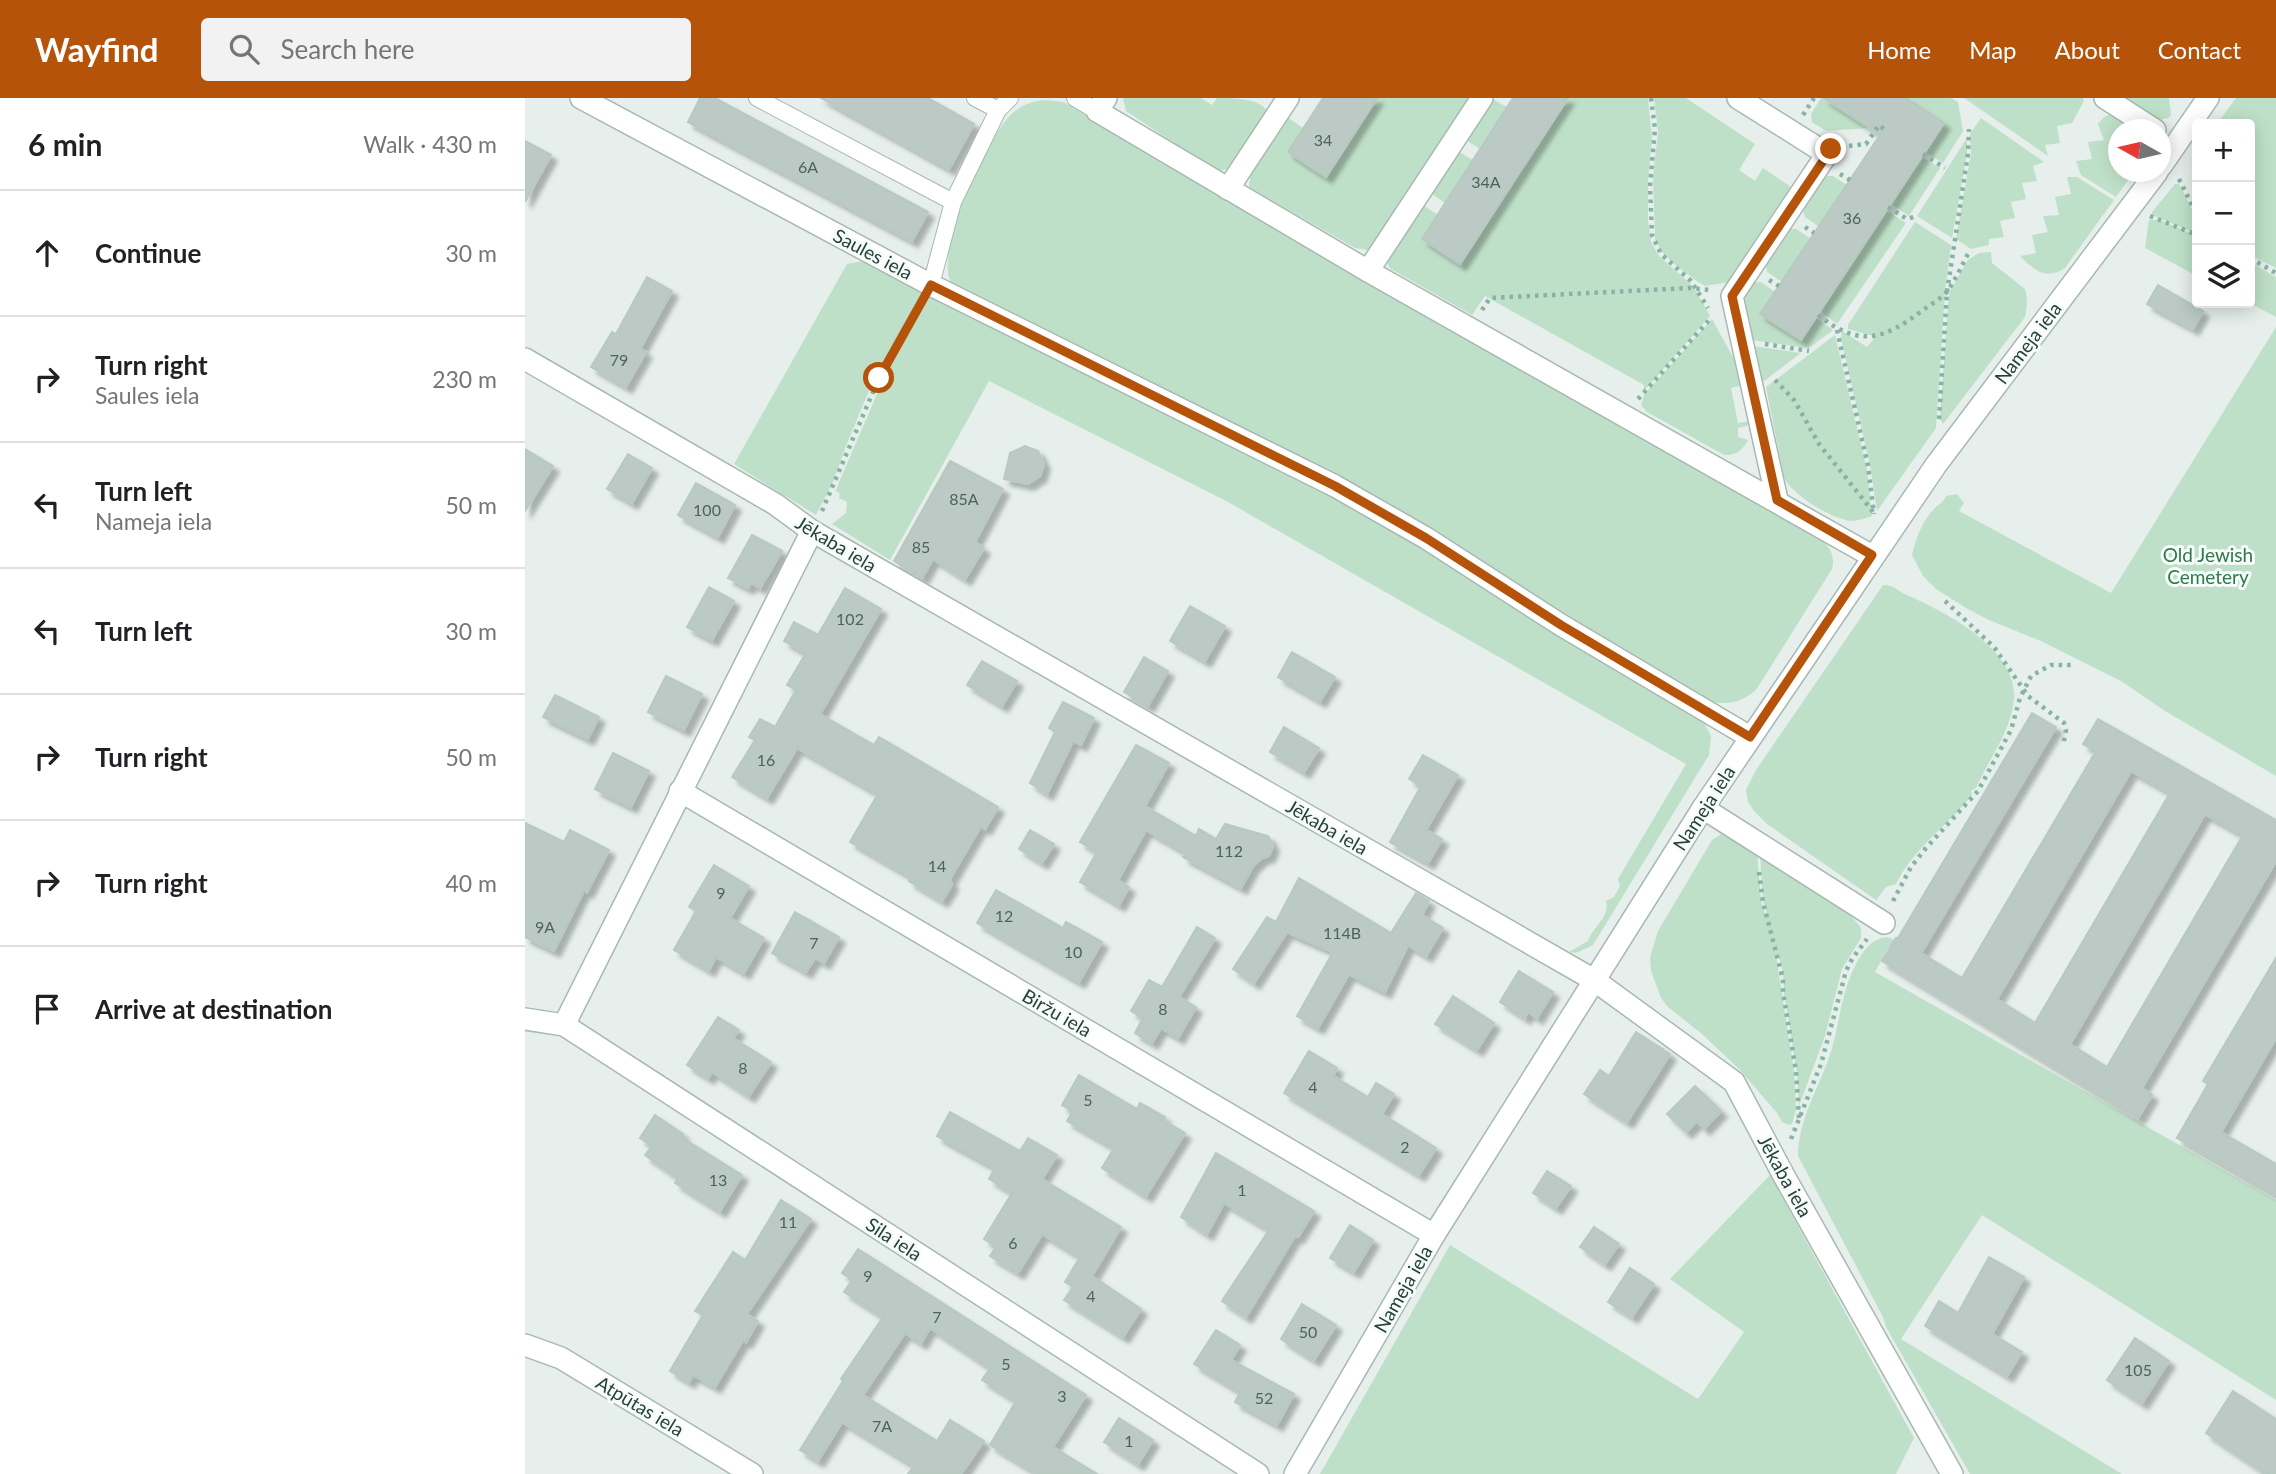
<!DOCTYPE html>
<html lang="en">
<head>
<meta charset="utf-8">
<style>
	:root { --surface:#fff; --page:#f2f2f2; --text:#202124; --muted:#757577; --line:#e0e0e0; --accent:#b45309 }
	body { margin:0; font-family:Lato,sans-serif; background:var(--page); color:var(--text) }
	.controls { position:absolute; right:21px; top:21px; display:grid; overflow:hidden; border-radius:7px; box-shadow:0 4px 18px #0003 }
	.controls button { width:63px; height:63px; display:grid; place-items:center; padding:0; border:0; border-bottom:2px solid var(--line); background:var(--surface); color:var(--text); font:35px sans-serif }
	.compass { position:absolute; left:1583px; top:21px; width:63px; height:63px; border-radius:50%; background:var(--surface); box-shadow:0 4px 18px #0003; rotate:278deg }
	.stop { position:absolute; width:21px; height:21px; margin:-16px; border:5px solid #b45309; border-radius:50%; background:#fff }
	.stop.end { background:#b45309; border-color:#fff; box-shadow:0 2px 7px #0008 }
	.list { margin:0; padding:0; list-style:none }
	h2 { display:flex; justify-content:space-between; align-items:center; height:91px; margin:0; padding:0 28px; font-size:30px }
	h2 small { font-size:23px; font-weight:400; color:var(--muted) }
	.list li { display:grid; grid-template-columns:46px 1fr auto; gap:21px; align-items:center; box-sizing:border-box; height:126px; padding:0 28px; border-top:2px solid var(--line) }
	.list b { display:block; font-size:26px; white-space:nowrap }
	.list p { margin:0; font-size:23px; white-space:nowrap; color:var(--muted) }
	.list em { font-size:23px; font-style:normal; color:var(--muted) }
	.icon { flex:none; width:38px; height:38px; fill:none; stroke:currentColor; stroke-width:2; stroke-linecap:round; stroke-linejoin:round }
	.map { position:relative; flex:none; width:1751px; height:1376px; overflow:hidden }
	header { display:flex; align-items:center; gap:42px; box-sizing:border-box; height:98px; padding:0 35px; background:var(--accent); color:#fff }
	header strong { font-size:33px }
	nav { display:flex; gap:38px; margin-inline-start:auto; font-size:24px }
	.search { width:490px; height:63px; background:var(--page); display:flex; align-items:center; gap:18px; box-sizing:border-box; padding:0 24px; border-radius:7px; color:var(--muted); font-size:26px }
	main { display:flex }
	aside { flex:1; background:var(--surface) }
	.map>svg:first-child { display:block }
	.green { fill:#bfe0c8 }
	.building { fill:#bbcac4; stroke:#b8c9c2; stroke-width:2; fill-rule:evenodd; filter:url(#shadow) }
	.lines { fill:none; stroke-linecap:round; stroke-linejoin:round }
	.service-casing { stroke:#a8b8b2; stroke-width:18 }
	.minor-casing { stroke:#a8b8b2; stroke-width:24 }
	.tertiary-casing { stroke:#a8b8b2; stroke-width:24 }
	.path { stroke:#86b3a5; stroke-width:4.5; stroke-dasharray:3.5 5; stroke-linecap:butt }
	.service { stroke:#fff; stroke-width:16 }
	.minor { stroke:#fff; stroke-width:21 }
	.tertiary { stroke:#fff; stroke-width:21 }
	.route { stroke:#b45309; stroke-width:9 }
	.labels { text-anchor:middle; stroke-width:6; stroke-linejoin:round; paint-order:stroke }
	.number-label { font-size:16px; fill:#4a645c }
	.street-label { font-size:19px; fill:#24423a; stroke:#f7fbf9 }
	.park-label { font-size:19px; fill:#2d7a4b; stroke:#f7fbf9 }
</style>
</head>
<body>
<header>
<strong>Wayfind</strong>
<div class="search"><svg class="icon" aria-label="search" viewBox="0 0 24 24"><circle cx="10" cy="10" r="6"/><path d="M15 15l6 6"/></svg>Search here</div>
<nav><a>Home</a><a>Map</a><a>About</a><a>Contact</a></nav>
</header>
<main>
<aside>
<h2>6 min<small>Walk · 430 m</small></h2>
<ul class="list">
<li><svg class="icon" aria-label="ahead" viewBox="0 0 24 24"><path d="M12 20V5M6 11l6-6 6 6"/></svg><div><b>Continue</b></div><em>30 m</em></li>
<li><svg class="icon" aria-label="right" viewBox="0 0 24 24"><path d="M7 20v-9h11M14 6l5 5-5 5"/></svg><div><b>Turn right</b><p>Saules iela</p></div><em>230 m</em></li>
<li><svg class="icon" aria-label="left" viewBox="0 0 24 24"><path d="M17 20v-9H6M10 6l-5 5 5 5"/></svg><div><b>Turn left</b><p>Nameja iela</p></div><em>50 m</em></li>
<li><svg class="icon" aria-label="left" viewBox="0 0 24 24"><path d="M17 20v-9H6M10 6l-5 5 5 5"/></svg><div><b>Turn left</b></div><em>30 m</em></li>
<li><svg class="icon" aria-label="right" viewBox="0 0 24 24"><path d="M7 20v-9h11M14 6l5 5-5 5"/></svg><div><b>Turn right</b></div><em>50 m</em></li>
<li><svg class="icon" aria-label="right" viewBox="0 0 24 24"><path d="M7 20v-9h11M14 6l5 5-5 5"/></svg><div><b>Turn right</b></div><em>40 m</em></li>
<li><svg class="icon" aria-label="arrive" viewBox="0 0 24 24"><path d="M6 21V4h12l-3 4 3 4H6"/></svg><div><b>Arrive at destination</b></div></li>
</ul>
</aside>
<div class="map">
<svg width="1751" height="1376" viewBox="0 0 1751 1376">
	<defs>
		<filter id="shadow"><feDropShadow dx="6" dy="6" stdDeviation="2" flood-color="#0004"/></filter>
	</defs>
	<rect width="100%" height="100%" fill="#e6efeb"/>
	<g class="green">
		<path d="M598 0H676L687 7 692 0C708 0 737 0 743 15L706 70 695 73 688 71 601 13Z"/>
		<polygon points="852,0 950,0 850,148 844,152 830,150 727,91 724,88 726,74 762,19 778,30 763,54 801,79"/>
		<polygon points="965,0 982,9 955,51 939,41"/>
		<polygon points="1043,0 1123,0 1127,40 1123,83 1123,122 1126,144 1134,158 1168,188 1185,218 1119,293 1119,287 960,198 947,217 866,171 863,167 863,158 896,106 913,117 897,141 935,166"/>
		<polygon points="1129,0 1161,0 1230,46 1214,72 1230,83 1238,70 1266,89 1208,175 1205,184 1180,188 1173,184 1149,166 1136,153 1130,141 1128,78 1133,34"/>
		<polygon points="1296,0 1299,0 1345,30 1301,33 1287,24 1286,16"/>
		<polygon points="1381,0 1426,0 1433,4 1438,33 1418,65 1400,54 1419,25"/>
		<polygon points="1439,0 1558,0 1559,3 1547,25 1532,28 1535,45 1520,47 1523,58"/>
		<polygon points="1596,0 1644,0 1646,17 1643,20 1633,22"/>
		<polygon points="1711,0 1751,0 1751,170 1725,157 1725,26 1692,26"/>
		<path d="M520 2 538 4 551 10 1269 423C1286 435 1314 446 1307 471L1231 592C1215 606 1198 608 1178 601L813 377 446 202C437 196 427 191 424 180 414 145 462 35 490 13 499 6 509 3 520 2Z"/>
		<polygon points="1586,16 1615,31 1594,32 1594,74 1609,74 1591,99 1556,77 1551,63 1567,61 1563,44 1579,42 1573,26 1579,19"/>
		<polygon points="1456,20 1519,64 1508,68 1512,83 1497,85 1501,101 1486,104 1490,120 1475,123 1479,139 1464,141 1464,147 1446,151 1431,141 1446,56 1445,36"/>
		<polygon points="1442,40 1442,55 1427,140 1392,118"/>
		<polygon points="931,52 948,62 920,105 904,94"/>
		<polygon points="1397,59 1415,70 1384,118 1366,106"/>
		<polygon points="1300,78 1308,78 1322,87 1293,128 1280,119 1278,112"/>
		<path d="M1542 79H1552L1589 102 1540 170C1521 183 1508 171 1495 158L1511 155 1507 137 1523 134 1518 118 1534 117 1530 99 1546 96Z"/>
		<polygon points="1650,86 1654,86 1672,121 1672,136 1627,117 1627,114"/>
		<polygon points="1361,112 1381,125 1312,226 1295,213"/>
		<polygon points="1624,122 1635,122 1672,138 1672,178 1620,150"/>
		<polygon points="1390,124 1426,147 1420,194 1411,330 1352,413 1345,367 1316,240 1317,233 1342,249 1348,242 1348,238 1323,231 1323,227"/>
		<polygon points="1265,131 1271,131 1285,140 1257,184 1242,174 1241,167"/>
		<path d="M1466 154 1467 165 1500 191C1503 201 1502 209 1500 219L1418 326 1415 321 1424 195 1443 162 1454 155Z"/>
		<polygon points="339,163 398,192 346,288 321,348 308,384 291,417 209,366 322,166"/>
		<polygon points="1725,164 1751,179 1751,219 1724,205"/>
		<polygon points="1236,184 1250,194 1236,216 1275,242 1291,220 1308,232 1284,250 1225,242 1219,210 1221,197 1229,185"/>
		<path d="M402 193 866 428 1178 623 1186 638 1184 657 1068 847 1051 855 1044 854 1063 843C1068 828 1085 820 1081 803L1089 799 1095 788 1093 781 1161 666 703 404 464 283 365 462 307 426 321 415 322 404 314 400 315 396 311 393 314 384 359 280 391 221Z"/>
		<path d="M1187 221 1214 270 1218 287 1206 290 1213 325 1225 323 1222 328 1213 330V339L1223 342C1218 352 1210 358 1199 357L1122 314 1116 307 1119 297Z"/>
		<path d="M1751 229V678L1640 613 1596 583 1516 543 1464 522 1441 510 1411 491 1398 478 1387 457C1390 442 1398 421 1410 410 1415 405 1418 405 1421 398L1432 396 1439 405 1434 413 1586 495Z"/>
		<path d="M1310 237 1342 372 1347 418C1340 420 1333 423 1326 423 1306 421 1266 396 1259 379L1241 289Z"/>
		<polygon points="1227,248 1276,255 1235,286"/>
		<path d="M1358 487C1370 487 1372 493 1382 497 1420 514 1493 551 1489 601 1487 631 1463 663 1451 690L1446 693 1447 697C1422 728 1389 750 1371 786L1361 789 1351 802 1242 726 1229 713 1223 704 1221 692 1231 672Z"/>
		<path d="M1203 734 1232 753 1236 803 1240 815H1242L1238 803 1235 755 1292 793 1327 819 1336 830V840L1317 871 1300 938 1274 1008 1272 974 1259 895C1259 882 1258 869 1253 857L1251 858 1269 973 1271 1012 1267 1026 1264 1027 1257 1024 1252 1015 1214 971 1177 936 1143 909 1136 900 1126 873 1125 859 1133 833 1187 742 1198 735Z"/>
		<path d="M1362 839 1375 844 1369 854 1363 850 1350 874 1751 1102V1302L1457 1117 1376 1241 1597 1376H1445L1361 1229 1358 1219 1273 1058C1273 1020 1297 985 1307 950 1315 922 1317 892 1331 866 1338 853 1346 841 1362 839Z"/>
		<polygon points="1245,1077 1389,1340 1371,1376 795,1376 925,1147 1173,1301 1219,1234 1145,1181"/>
	</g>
	<g class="building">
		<polygon points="175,0 190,0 403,114 387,143 163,24"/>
		<polygon points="296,0 403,0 449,26 424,71"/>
		<polygon points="798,0 852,0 801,79 763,54"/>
		<polygon points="988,0 1043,0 935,166 897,141"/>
		<polygon points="1299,0 1381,0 1419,25 1276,242 1235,216 1355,37"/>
		<polygon points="0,43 26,57 0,104"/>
		<polygon points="122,179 147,193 115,251 121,254 101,289 66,269 87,234 91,236"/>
		<polygon points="1633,187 1678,213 1668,231 1622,206"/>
		<polygon points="500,348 513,353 519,366 515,378 503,386 479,381 485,355"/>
		<polygon points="0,351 28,368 0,413"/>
		<polygon points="103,356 127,370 107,405 82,391"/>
		<polygon points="425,363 478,391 450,444 459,450 440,481 408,461 397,480 369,463"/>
		<polygon points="171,385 210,407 193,439 153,417"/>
		<polygon points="227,437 257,453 235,490 226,485 223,490 203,480"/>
		<polygon points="184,489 209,503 187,542 162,529"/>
		<polygon points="320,490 356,511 295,616 349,647 354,639 473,709 460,731 456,728 425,781 427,787 417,803 384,783 386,779 325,744 353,696 272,650 242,700 207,679 230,642 224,639 235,621 250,629 271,592 262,587 281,555 259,543 269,524 293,537"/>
		<polygon points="665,508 700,528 680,563 645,543"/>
		<polygon points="767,554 810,579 795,603 753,579"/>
		<polygon points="619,559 643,573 623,608 599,594"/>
		<polygon points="457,563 492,583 477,608 442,587"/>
		<polygon points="141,578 177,596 159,632 123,614"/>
		<polygon points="30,597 74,619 63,641 18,619"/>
		<polygon points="538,604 569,620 556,647 548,643 522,696 505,685 530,634 524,630"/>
		<path d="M1507 615 1531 629 1396 855 1437 880 1571 653 1558 646 1573 621 1751 722V763L1617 990 1627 997 1613 1020 1357 863 1371 840H1373ZM1606 673 1645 695 1510 925 1472 901ZM1680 716 1718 737 1582 969 1545 946Z"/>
		<polygon points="759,629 794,650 779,674 745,654"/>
		<polygon points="611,647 644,665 620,708 671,738 674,731 691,741 700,726 743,738 748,748 744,758 737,760 728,768 716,790 658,759 661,755 621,732 593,782 604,789 594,807 555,784 572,754 555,744"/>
		<polygon points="88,655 124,673 106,709 70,691"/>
		<polygon points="898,657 933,677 901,732 917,741 903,765 865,744 896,688 884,681"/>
		<polygon points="0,725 39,744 45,732 84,752 62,794 59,792 29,853 0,839"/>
		<polygon points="505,732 529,746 517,765 494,751"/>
		<polygon points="189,767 224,788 205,820 239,840 219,875 191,859 184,872 149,852 171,813 164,809"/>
		<polygon points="774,780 866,835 891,795 904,803 897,817 918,830 901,858 883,847 860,894 824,876 793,930 772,918 808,854 762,834 729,885 708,871 742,819 751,824"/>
		<polygon points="471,792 538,830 541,824 577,844 554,884 452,825"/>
		<polygon points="270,814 314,839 299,865 290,860 281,874 247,855"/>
		<polygon points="672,829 690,840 654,899 671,909 653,940 636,930 627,945 610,935 618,920 606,913 624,882 637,889"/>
		<polygon points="1751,860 1751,940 1696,1034 1751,1066 1751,1097 1652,1040 1683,986 1678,983"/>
		<polygon points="994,873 1028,894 1012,920 1003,914 1000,920 975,904"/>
		<polygon points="928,898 969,925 952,952 910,926"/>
		<polygon points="193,919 214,932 208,940 246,964 224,998 187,974 183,980 162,967"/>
		<polygon points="1111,934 1145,956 1102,1024 1059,996 1075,972 1084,978"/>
		<polygon points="784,953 812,970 808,978 843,999 851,985 869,996 857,1016 911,1050 894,1077 759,995"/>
		<polygon points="554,977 612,1011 615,1005 640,1019 638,1022 660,1035 621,1098 577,1070 589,1050 542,1023 548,1013 537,1007"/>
		<polygon points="1170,988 1196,1013 1179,1031 1172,1023 1161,1034 1142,1016"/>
		<polygon points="425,1014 495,1053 503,1040 532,1057 517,1081 596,1129 567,1178 616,1211 598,1239 539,1202 548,1189 540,1184 555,1159 517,1136 493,1175 465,1158 471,1149 459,1141 487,1095 464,1081 470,1070 412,1038"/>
		<polygon points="130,1017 158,1036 156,1039 217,1077 195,1113 150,1085 153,1080 120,1057 127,1048 115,1040"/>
		<polygon points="691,1055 789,1113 773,1139 770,1138 721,1219 697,1203 744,1132 699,1105 682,1136 656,1119"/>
		<polygon points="1022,1073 1046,1088 1031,1110 1008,1095"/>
		<polygon points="256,1102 286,1121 222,1216 233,1223 221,1244 218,1242 190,1289 168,1277 164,1284 145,1273 178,1217 170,1213 208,1154 220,1162"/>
		<polygon points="825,1127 848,1142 829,1174 805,1160"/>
		<polygon points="1069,1129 1094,1146 1080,1166 1055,1149"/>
		<polygon points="333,1151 561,1297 528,1349 572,1376 513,1376 465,1347 491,1303 457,1282 465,1270 405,1230 396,1245 380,1235 338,1297 412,1343 425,1322 459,1343 436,1376 383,1376 389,1368 317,1324 293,1363 275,1352 318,1283 316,1281 358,1219 319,1194 327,1182 317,1175"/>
		<polygon points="1464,1159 1499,1179 1467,1236 1497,1254 1482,1278 1400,1228 1414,1203 1433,1215"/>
		<polygon points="1105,1170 1129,1186 1107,1219 1083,1204"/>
		<polygon points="777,1206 811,1227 789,1262 756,1241"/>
		<polygon points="691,1232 715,1247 706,1262 769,1296 752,1327 710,1304 715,1294 669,1266"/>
		<polygon points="1610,1240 1644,1263 1617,1305 1582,1282"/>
		<polygon points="1708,1293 1751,1321 1751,1376 1742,1376 1681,1335"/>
		<polygon points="594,1320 628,1342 613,1366 579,1344"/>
	</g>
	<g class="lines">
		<defs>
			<g id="service">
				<polyline points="232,0 428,104"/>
				<polyline points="450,0 473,12 485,0"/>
				<polyline points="550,0 572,13"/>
				<polyline points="406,187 428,104 473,12"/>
			</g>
			<g id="minor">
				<polyline points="56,0 406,187 810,388 901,440 1036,527 1225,639"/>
				<polyline points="581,0 572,13 843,173 1347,458"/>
				<polyline points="1213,0 1302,56 1207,198 1252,402"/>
				<polyline points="1580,0 1630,32"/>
				<polyline points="703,91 763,0"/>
				<polyline points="843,173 957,0"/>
				<polyline points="0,261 250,406 287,433 1069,882 1209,984 1259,1078 1427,1376"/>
				<polyline points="155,693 909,1137"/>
				<polyline points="1178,710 1359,825"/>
				<polyline points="0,921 39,927 733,1376"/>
				<polyline points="39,927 287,433"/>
				<polyline points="0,1247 36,1260 227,1376"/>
			</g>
			<g id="tertiary">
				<polyline points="1636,68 1683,0"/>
				<polyline points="770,1376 909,1137 1178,710 1411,367 1632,74"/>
			</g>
		</defs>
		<use href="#service" class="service-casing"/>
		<use href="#minor" class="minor-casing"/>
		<use href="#tertiary" class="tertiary-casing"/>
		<g class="path">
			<polyline points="1126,0 1130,31 1125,88 1127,137 1136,156 1166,183 1183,210"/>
			<polyline points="1278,17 1289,0"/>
			<polyline points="1324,48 1341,46 1354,27 1359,31"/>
			<polyline points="1398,56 1420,70"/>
			<polyline points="1315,76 1325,82"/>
			<polyline points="1654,81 1672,117"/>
			<polyline points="1363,109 1382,121 1389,119"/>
			<polyline points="1625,118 1672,137"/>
			<polyline points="1280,129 1289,135"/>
			<polyline points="1725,160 1751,175"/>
			<polyline points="1244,182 1254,188"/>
			<polyline points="957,212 965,200 1164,190 1186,192"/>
			<path d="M1293 217C1334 249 1357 243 1398 212 1406 206 1418 200 1423 192 1431 181 1437 167 1444 154"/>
			<polyline points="1312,232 1343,368 1349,416"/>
			<polyline points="1240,246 1284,253"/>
			<polyline points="1250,282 1269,302 1294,346 1349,415"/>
			<polyline points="1113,301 1187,219"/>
			<polyline points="1414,321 1422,194 1443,56 1444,31"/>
			<polyline points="297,413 354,280 395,206"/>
			<polyline points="1420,503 1469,549 1503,598 1539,625 1541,632 1538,648"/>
			<polyline points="1234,774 1238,804 1258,881 1258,894 1271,973 1274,1020"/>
			<polyline points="1368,803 1386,769 1401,750 1453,693 1486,632 1495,600 1506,578 1526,567 1549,567"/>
			<polyline points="1266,1041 1296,966 1321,873 1327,861 1342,841"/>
		</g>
		<use href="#service" class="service"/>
		<use href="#minor" class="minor"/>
		<use href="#tertiary" class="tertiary"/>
	</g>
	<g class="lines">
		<polyline class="route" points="354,280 406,187 810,388 901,440 1036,527 1225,639 1347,457 1252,402 1207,198 1306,51"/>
	</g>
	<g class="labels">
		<g class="number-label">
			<text x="798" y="48">34</text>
			<text x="283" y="75">6A</text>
			<text x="961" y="90">34A</text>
			<text x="1327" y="126">36</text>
			<text x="94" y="268">79</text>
			<text x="439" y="407">85A</text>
			<text x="182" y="418">100</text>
			<text x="396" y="455">85</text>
			<text x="325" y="527">102</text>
			<text x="241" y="668">16</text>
			<text x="704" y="759">112</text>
			<text x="412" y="774">14</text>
			<text x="196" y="801">9</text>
			<text x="479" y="824">12</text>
			<text x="20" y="835">9A</text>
			<text x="817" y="841">114B</text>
			<text x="289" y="851">7</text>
			<text x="548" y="860">10</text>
			<text x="638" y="917">8</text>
			<text x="218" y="976">8</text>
			<text x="788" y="995">4</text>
			<text x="563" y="1008">5</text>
			<text x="880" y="1055">2</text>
			<text x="193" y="1088">13</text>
			<text x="717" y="1098">1</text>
			<text x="263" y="1130">11</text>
			<text x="488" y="1151">6</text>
			<text x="343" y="1184">9</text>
			<text x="566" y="1204">4</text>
			<text x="412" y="1225">7</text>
			<text x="783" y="1240">50</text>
			<text x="481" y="1272">5</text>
			<text x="1613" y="1278">105</text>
			<text x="537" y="1304">3</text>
			<text x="739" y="1306">52</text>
			<text x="357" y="1334">7A</text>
			<text x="604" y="1349">1</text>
		</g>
		<g class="street-label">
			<text transform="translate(348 156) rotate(28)" y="7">Saules iela</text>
			<text transform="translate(1503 245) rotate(-53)" y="7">Nameja iela</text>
			<text transform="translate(311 446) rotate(31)" y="7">Jēkaba iela</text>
			<text transform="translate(1179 710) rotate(-57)" y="7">Nameja iela</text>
			<text transform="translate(802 729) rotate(30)" y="7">Jēkaba iela</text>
			<text transform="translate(532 915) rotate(30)" y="7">Biržu iela</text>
			<text transform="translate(1260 1078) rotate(61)" y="7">Jēkaba iela</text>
			<text transform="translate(369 1141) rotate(33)" y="7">Sila iela</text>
			<text transform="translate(878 1191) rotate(-60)" y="7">Nameja iela</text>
			<text transform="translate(115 1308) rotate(31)" y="7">Atpūtas iela</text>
		</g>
		<g class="park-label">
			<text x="1683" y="464">Old Jewish<tspan x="1683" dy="22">Cemetery</tspan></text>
		</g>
	</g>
</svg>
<div class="controls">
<button>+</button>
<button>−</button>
<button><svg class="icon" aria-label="layers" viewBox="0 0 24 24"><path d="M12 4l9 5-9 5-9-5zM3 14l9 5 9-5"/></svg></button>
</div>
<svg class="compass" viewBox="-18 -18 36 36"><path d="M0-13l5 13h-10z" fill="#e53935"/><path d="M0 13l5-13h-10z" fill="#757577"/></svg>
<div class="stop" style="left:354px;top:280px"></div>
<div class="stop end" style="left:1306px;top:51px"></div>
</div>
</main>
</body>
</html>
